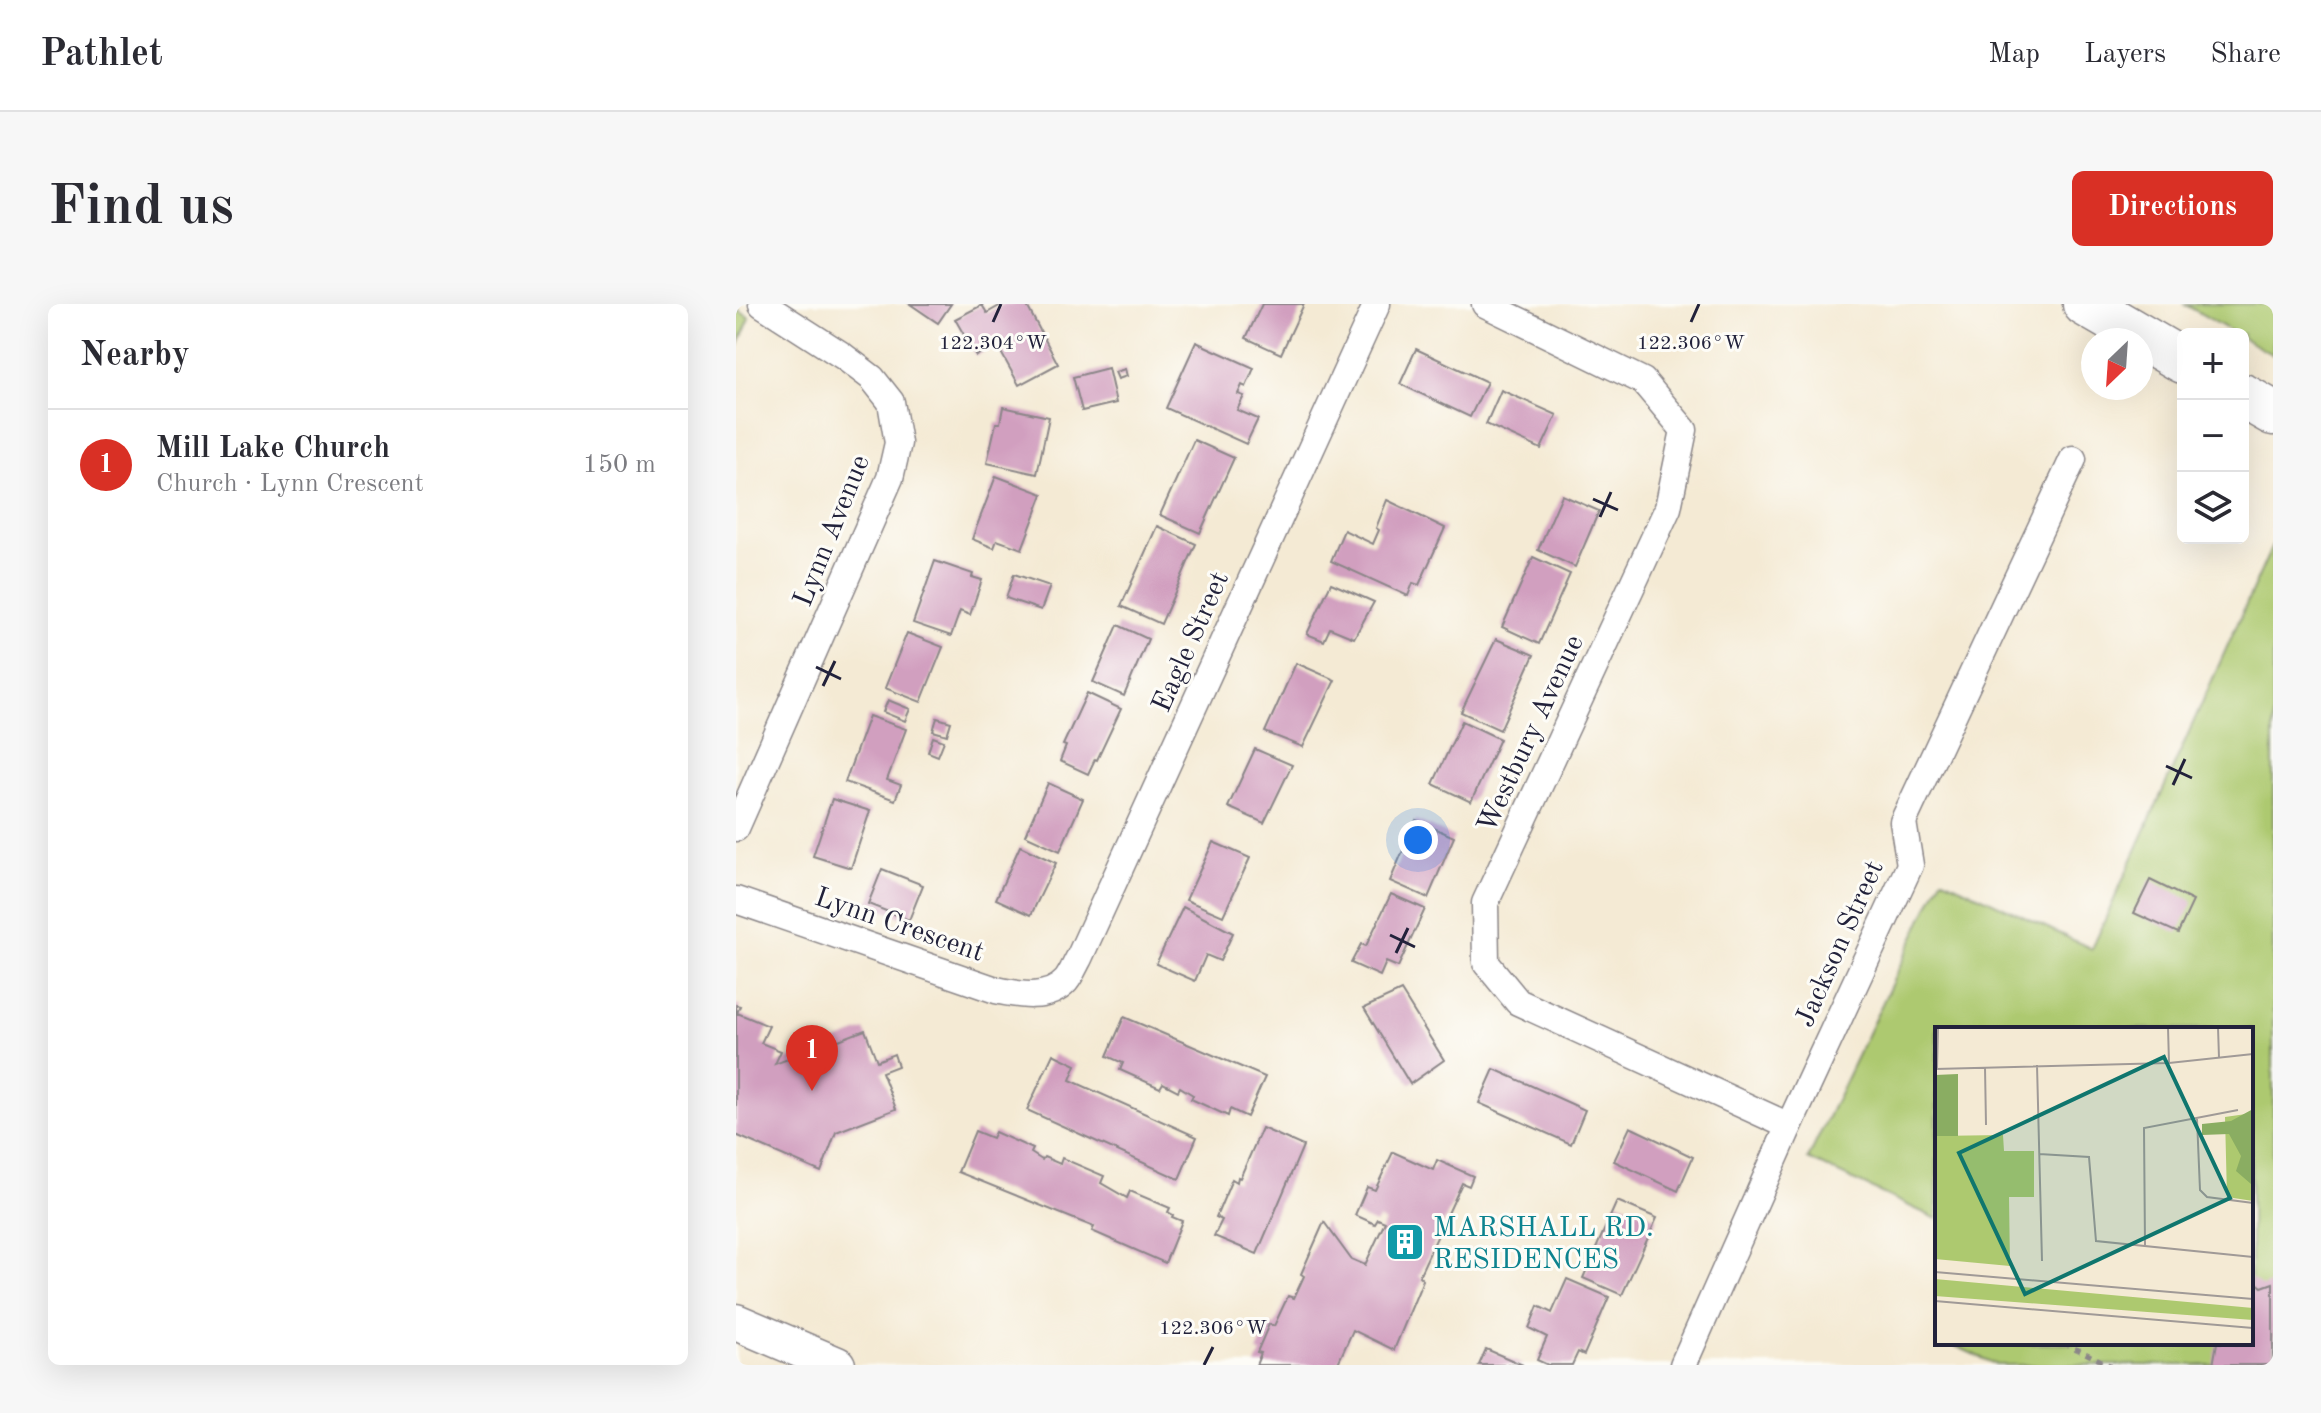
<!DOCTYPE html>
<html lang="en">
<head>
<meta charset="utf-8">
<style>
	:root { --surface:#fff; --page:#f7f7f7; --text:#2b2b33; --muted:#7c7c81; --line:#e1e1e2; --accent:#d93025 }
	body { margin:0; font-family:"Old Standard TT",serif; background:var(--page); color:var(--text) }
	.controls { position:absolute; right:24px; top:24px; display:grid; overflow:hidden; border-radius:12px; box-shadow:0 8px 32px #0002 }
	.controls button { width:72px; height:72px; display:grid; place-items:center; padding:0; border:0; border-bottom:2px solid var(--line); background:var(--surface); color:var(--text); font:40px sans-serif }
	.compass { position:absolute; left:1345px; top:24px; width:72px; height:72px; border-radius:50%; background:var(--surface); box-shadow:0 8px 32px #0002; rotate:205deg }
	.you { position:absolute; left:682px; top:536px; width:28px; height:28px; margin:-20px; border:6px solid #fff; border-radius:50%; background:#1a73e8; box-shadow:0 0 0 12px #1a73e833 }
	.badge { display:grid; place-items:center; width:52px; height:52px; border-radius:50%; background:var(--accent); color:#fff; font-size:26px; font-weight:700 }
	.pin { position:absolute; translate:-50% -66px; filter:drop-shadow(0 2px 4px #0008) }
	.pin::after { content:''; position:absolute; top:42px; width:28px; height:24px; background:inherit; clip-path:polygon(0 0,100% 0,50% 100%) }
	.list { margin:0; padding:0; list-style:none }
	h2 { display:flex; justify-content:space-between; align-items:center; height:104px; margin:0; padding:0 32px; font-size:34px }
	h2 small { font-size:26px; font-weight:400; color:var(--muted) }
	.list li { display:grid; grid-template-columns:52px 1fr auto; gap:24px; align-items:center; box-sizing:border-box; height:112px; padding:0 32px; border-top:2px solid var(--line) }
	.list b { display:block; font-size:30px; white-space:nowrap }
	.list p { margin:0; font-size:26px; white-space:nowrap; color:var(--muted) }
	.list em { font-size:26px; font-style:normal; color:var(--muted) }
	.icon { flex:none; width:44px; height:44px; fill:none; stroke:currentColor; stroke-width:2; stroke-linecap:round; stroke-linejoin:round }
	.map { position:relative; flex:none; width:1537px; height:1061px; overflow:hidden; border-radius:12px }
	header { display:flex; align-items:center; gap:48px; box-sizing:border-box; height:112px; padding:0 40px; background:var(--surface); border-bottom:2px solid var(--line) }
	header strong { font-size:38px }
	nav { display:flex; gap:44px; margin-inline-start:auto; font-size:28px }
	.intro { display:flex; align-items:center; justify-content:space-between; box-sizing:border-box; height:192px; padding:0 48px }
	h1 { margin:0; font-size:56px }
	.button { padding:20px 36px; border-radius:12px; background:var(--accent); color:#fff; font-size:28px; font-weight:700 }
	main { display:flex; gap:48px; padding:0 48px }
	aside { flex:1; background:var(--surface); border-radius:12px; box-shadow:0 8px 32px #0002 }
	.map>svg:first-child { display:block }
	.green { fill:#adc96f; stroke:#687655; stroke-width:2 }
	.building { fill:#d19fbf }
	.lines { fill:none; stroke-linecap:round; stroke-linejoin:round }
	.minor-casing { stroke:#8b8688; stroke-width:29 }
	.secondary-casing { stroke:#8b8688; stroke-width:39 }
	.motorway-casing { stroke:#8b8688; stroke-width:47 }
	.path { stroke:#8b8688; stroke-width:5; stroke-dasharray:6 6; stroke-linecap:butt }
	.minor { stroke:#fff; stroke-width:26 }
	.secondary { stroke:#fff; stroke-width:36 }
	.motorway { stroke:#fff; stroke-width:44 }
	.ticks { fill:none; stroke:#22223b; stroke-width:3 }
	.labels { text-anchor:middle; stroke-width:6; stroke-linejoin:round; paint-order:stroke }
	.street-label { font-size:28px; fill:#22223b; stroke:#fdfcf7 }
	.culture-label { font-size:28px; fill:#0d838f; stroke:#fdfcf7; text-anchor:start }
	.inset-road { fill:none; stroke:#a09a97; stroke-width:2 }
	.view { fill:#0f766e; fill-opacity:0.15; stroke:#0f766e; stroke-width:4 }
	.inset-edge { fill:none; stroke:#22223b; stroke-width:4 }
	.ticks-label { font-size:20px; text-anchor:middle; fill:#22223b; stroke:#fdfcf7; stroke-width:6; stroke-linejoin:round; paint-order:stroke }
</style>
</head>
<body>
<header>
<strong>Pathlet</strong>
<nav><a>Map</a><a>Layers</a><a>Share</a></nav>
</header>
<div class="intro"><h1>Find us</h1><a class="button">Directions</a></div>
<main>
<aside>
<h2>Nearby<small></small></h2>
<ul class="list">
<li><span class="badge">1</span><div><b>Mill Lake Church</b><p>Church · Lynn Crescent</p></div><em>150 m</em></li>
</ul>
</aside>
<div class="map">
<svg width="1537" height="1061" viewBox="0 0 1537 1061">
	<rect width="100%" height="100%" fill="#fdfcf7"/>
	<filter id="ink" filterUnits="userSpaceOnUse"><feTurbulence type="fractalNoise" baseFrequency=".0125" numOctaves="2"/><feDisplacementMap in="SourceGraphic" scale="16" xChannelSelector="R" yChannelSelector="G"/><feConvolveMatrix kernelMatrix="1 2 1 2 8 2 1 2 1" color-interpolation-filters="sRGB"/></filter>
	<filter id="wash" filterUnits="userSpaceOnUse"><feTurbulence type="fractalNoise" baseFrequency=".006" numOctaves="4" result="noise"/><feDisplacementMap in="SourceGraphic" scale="32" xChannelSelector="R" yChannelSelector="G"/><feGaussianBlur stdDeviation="1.8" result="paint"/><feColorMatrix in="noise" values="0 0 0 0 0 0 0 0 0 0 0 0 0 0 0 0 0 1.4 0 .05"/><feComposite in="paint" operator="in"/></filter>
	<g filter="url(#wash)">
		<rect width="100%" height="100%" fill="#f4ead4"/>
		<g class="green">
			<polygon points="1448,0 1537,0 1537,51 1507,34 1507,30 1500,30"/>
			<polygon points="0,5 14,14 0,47"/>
			<polygon points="1537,240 1537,1061 1261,1061 1215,1040 1515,1039 1515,725 1201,725 1201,915 1072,855 1206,574 1356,645"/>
		</g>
		<g id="blocks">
			<g class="building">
				<polygon points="174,0 215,0 202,19"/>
				<polygon points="267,0 290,0 322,60 283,81 261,41 240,52 219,15 246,1 251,9"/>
				<polygon points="526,0 568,0 545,50 510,34"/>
				<polygon points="460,38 518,64 510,83 506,81 502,90 508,92 501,106 522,115 510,140 430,104"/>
				<polygon points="680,45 751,78 734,113 664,80"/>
				<polygon points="372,64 380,99 346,107 337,73"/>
				<polygon points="389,65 391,72 382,75 379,68"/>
				<polygon points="765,86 821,111 805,145 750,120"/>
				<polygon points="267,103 313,113 301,170 251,159 260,119 264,119"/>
				<polygon points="458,136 498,154 464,229 424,211"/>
				<polygon points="260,172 307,190 286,245 261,236 258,244 236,235"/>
				<polygon points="826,191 863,207 839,263 802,246"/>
				<polygon points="651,196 709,224 683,281 677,279 672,292 595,257 608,226 637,240 643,226 640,224"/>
				<polygon points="421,222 460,240 425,320 385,302"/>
				<polygon points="797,253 834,270 803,340 766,323"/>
				<polygon points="199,257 237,270 236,273 246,276 234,311 224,307 215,332 177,319"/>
				<polygon points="278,270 314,282 305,306 270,294"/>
				<polygon points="595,279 638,298 618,334 594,324 588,337 571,330"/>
				<polygon points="382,321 412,335 388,392 357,378"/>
				<polygon points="171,329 207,343 185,398 149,384"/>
				<polygon points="760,335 798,351 764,426 725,408"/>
				<polygon points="560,359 599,376 567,443 529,428"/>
				<polygon points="351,389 385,405 361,456 359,455 352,470 324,457 330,442 327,441"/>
				<polygon points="152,396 174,405 169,417 147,408"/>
				<polygon points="133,412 170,425 151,476 165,481 159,496 109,478"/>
				<polygon points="201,414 215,418 211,431 197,427"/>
				<polygon points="726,417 764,435 735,498 697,480"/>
				<polygon points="197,433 208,437 202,452 192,448"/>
				<polygon points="519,445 556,461 528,519 492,503"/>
				<polygon points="312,479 347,495 324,547 289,531"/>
				<polygon points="96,495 134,507 115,564 77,552"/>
				<polygon points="680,516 718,533 692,594 654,577"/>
				<polygon points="477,538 514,554 487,612 450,596"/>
				<polygon points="284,542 320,559 295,611 260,595"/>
				<polygon points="146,565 187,581 173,616 132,600"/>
				<polygon points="1414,576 1457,597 1442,629 1398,609"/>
				<polygon points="655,590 689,605 662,663 650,658 644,672 615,659 625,640 630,642"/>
				<polygon points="447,603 497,629 484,657 470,651 459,677 420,660"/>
				<polygon points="665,687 708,756 674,780 628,704"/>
				<polygon points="0,701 4,702 1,709 33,722 25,739 45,747 39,760 129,726 141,757 158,750 162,762 146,768 160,805 100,828 85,868 0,831"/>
				<polygon points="388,713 529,773 511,813 494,805 492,812 455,795 457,791 444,783 442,787 427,779 424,784 384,766 387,759 371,752"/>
				<polygon points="317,750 340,761 334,776 461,833 443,875 291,806"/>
				<polygon points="758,765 849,806 835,840 743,799"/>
				<polygon points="894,823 957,853 942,887 878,857"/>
				<polygon points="526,824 567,842 521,950 478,932 486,916 480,913 496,875 501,878 502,873 504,874"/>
				<polygon points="239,827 256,834 259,828 297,845 295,849 306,856 308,853 324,860 326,854 368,872 365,879 391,894 394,887 434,904 432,908 437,911 436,913 446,917 429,959 356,927 358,923 222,868"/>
				<polygon points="657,848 697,866 701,856 737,872 733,882 726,879 683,972 687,976 658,1046 617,1026 602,1059 606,1061 520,1061 525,1049 521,1048 533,1020 538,1022 552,992 558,994 568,972 565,970 588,918 615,955 629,961 649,918 642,915 639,920 619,911 631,883 639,886"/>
				<polygon points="881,897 921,914 886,991 847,974"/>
				<polygon points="1515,974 1526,983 1537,979 1537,1061 1477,1061 1481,1039 1515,1039"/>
				<polygon points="831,975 873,993 848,1051 842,1048 836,1061 812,1061 801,1056 811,1033 793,1024 802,1002 816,1009"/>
				<polygon points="750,1045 787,1061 743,1061"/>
			</g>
		</g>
	</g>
	<g filter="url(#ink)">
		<use href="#blocks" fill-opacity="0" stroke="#8b8688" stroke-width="2"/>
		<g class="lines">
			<defs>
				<g id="minor">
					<polyline points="749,0 907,77 948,126 932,204 749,599 750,659 782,698 1053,822"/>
					<polyline points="0,524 154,174 162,139 155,98 136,74 107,52 26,0"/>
					<path d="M0 596 260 686C282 691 312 697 330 677 335 671 339 661 343 654L641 0"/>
					<polyline points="947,1061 1053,822 1174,561 1167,518 1337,155"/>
				</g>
				<polyline id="secondary" points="0,1018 101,1061"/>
				<g id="motorway">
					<polyline points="1349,0 1447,57"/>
					<polyline points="1507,92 1537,109"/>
				</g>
			</defs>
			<use href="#minor" class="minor-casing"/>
			<use href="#secondary" class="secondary-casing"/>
			<use href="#motorway" class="motorway-casing"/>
			<polyline class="path" points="1328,1039 1374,1061"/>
			<use href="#minor" class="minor"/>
			<use href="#secondary" class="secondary"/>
			<use href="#motorway" class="motorway"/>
		</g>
	</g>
	<path class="ticks" d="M257 18 265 0M955 18 963 0M857 195 882 206M864 213 875 188M80 363 105 375M87 382 99 357M1430 462 1456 474M1437 481 1449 455M654 631 679 643M660 649 672 624M468 1061 477 1043"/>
	<defs>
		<symbol id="building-square" viewBox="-11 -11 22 22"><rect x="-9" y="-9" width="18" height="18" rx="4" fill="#0f9aa8" stroke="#fdfcf7"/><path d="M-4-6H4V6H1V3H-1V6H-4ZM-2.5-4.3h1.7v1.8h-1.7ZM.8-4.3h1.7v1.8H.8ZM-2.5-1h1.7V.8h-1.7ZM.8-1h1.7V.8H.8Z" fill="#fff"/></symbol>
	</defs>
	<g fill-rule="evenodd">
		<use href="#building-square" x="647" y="916" width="44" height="44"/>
	</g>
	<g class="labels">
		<g class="street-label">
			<text transform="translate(94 226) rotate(-68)" y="10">Lynn Avenue</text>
			<text transform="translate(453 337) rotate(-66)" y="10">Eagle Street</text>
			<text transform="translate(793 429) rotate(-65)" y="10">Westbury Avenue</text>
			<text transform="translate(164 619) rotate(19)" y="10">Lynn Crescent</text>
			<text transform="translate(1102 639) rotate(-66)" y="10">Jackson Street</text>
		</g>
		<g class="culture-label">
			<text x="697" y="932">MARSHALL RD.<tspan x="697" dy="32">RESIDENCES</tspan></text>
		</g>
	</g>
	<g transform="translate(1199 723)">
		<rect width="318" height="318" fill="#f4ead4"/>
		<path d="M318 86V174L292 170 290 90ZM68 108 69 124H99V170H74L75 239 0 232V109ZM0 252 318 281V293L0 269Z" fill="#adc96f"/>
		<path d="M23 47V109H0V48ZM318 82V157H316L301 144 306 129 294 107 267 108V97L296 94Z" fill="#8aad62"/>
		<path class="inset-road" d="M233 0 234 36M283 0 284 31M102 38 107 234M50 40 51 98M0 42 234 36 318 27M2 42 3 0M262 92 265 163 272 170 318 176M104 127 154 130 161 214 318 230M210 218 209 101 303 83M0 245 318 272M0 274 318 301"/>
		<path class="view" d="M229 30 295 171 90 267 24 126Z"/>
		<rect width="318" height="318" class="inset-edge"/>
	</g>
	<g class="ticks-label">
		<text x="257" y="45">122.304°W</text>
		<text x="955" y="45">122.306°W</text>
		<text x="477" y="1030">122.306°W</text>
	</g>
</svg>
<div class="controls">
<button>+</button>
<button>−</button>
<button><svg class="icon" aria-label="layers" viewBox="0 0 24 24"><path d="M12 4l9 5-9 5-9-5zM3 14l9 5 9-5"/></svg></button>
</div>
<svg class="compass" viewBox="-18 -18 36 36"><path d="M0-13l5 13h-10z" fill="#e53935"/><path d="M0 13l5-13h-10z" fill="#7c7c81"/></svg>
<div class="you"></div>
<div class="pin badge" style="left:76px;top:787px">1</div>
</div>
</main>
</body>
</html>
